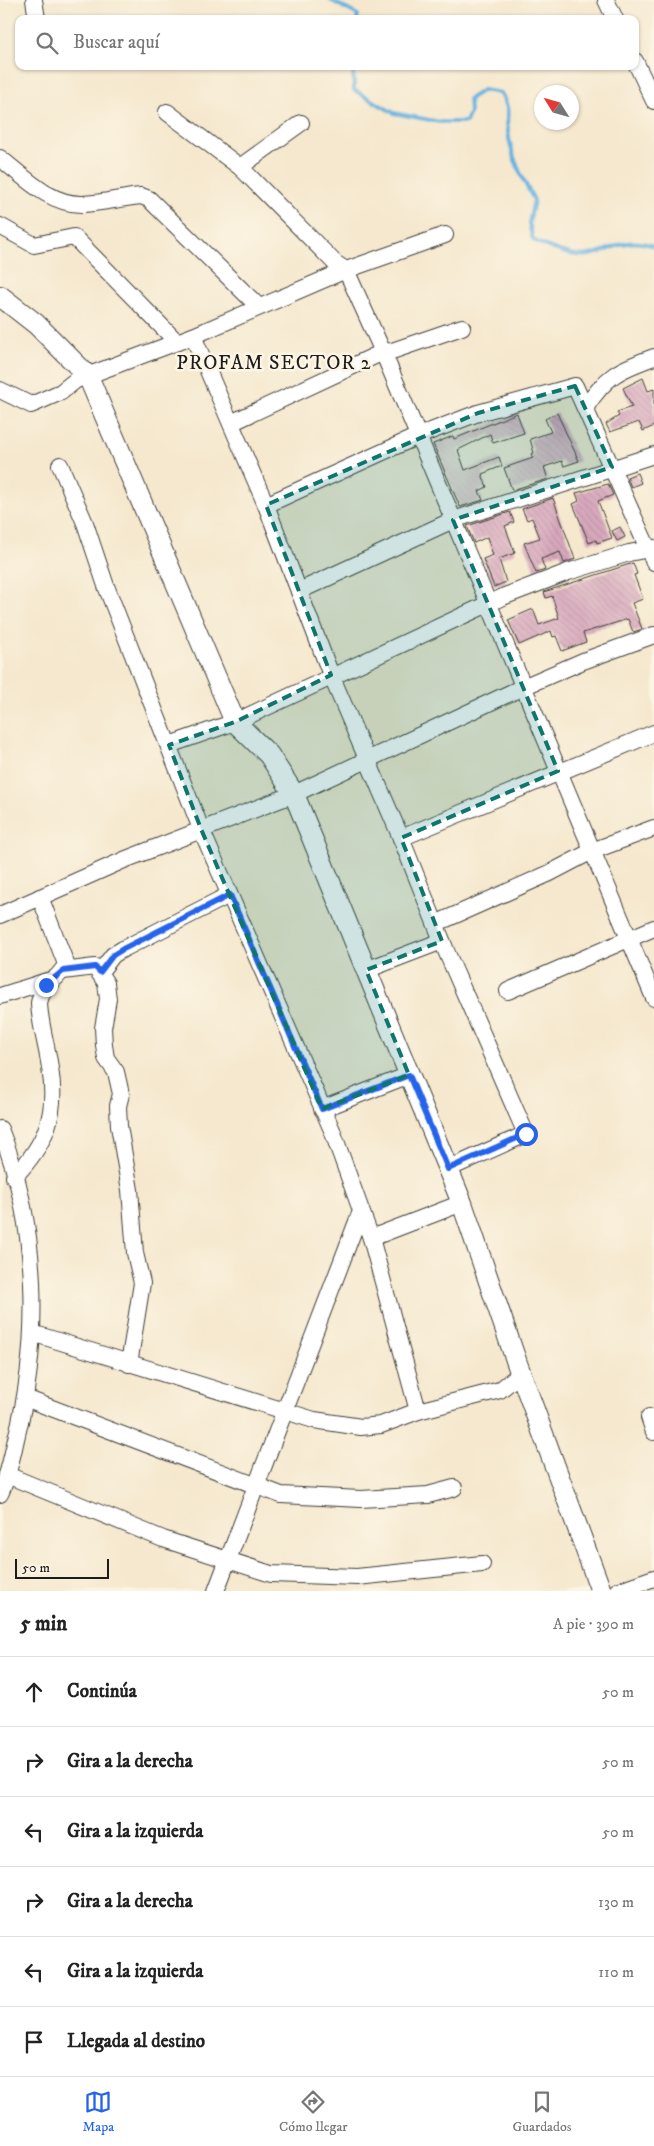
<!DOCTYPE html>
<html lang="es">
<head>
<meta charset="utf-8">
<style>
	:root { --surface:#fff; --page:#f2f2f2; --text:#222; --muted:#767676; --line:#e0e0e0; --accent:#2563eb }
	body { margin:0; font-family:"IM FELL DW Pica",serif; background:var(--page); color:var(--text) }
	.compass { position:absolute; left:534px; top:85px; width:45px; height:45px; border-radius:50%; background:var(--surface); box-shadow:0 1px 4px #0004; rotate:307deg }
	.scale { position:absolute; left:15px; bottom:12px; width:94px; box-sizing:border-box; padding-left:5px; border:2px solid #1c1c1c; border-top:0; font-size:14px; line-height:18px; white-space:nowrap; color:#1c1c1c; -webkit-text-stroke:4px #fcf5e5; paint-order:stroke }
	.stop { position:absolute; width:15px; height:15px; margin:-11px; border:4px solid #2563eb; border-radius:50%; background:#fff }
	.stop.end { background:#2563eb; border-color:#fff; box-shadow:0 1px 5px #0008 }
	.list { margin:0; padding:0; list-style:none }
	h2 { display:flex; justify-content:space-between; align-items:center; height:65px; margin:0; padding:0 20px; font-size:21px }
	h2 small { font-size:16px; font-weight:400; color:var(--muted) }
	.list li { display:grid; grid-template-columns:32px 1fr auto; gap:15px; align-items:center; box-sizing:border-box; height:70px; padding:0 20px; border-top:1px solid var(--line) }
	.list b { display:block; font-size:19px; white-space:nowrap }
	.list em { font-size:16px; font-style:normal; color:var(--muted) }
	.icon { flex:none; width:28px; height:28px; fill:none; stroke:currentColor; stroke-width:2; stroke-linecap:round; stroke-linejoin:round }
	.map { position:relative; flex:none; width:654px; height:1591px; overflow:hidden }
	.search { position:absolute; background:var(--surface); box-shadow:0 1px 4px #0004; left:15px; right:15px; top:15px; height:55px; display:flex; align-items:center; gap:12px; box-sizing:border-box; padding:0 18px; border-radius:10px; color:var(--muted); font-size:19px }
	.sheet { height:485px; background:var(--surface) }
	nav { display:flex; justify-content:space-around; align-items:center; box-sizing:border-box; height:70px; border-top:1px solid var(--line); background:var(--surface); font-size:14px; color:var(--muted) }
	nav a { display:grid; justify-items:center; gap:2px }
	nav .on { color:var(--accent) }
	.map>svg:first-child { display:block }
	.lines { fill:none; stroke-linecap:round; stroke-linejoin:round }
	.stream { stroke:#68b2e0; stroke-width:4 }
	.building { fill:url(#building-back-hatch) }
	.minor-casing { stroke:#3d3b37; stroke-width:18 }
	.major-casing { stroke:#3d3b37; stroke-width:22 }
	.minor { stroke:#fff; stroke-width:16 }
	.major { stroke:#fff; stroke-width:20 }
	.route { stroke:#2563eb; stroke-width:6 }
	.marked { fill:#0f766e; fill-opacity:0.2; stroke:#0f766e; stroke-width:4; stroke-dasharray:10 6; stroke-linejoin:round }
	.labels { text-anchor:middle; stroke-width:5; stroke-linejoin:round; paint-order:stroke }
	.neighbourhood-label { font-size:20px; letter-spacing:1px; fill:#1c1c1c; stroke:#fcf5e5 }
</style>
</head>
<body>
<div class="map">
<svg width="654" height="1591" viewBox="0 0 654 1591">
	<defs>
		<pattern id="building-back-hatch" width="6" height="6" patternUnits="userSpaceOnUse" patternTransform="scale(1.25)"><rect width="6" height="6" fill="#d8a8bd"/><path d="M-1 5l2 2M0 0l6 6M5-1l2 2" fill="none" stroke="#b990a2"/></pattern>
	</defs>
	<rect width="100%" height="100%" fill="#fcf5e5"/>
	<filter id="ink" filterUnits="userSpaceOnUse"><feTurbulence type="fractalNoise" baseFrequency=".02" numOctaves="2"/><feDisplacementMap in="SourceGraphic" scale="10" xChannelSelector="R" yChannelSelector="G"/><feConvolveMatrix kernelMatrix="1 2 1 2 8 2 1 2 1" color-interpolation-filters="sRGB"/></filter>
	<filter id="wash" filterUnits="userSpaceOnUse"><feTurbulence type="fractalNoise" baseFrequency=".0096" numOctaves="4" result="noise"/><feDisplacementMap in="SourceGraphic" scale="20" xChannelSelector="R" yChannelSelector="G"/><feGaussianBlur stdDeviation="1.12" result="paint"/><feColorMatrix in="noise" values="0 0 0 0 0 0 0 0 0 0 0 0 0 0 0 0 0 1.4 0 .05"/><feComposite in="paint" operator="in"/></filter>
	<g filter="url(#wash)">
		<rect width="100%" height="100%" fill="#f5e8ce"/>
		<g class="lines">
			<g class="stream">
				<polyline points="330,0 358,15 357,19"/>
				<path d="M353 66 354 90 394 113 440 122H466L470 112 469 99 483 90 501 93C512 114 505 112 508 131 511 157 522 178 534 200L529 223 533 240C547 247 573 258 589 255 615 250 624 236 654 246"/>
			</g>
		</g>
		<g id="blocks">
			<g class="building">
				<polygon points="643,378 648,391 654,389 654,426 643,431 639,422 610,432 606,424 619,416 617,412 632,407 623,388"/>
				<polygon points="517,413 524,433 493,443 490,434 458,450 465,470 499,457 502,466 482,474 487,487 479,491 483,500 460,507 433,444 453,436 454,439"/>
				<polygon points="557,413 579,461 564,466 562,461 544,467 548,479 512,490 504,468 533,458 531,454 534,453 530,439 551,432 545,419"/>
				<polygon points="637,473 641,483 631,487 627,477"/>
				<polygon points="608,484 613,495 598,501 612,538 597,543 596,540 589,543 573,504 579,501 576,493"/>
				<polygon points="553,498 575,559 564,563 560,552 541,559 545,570 536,573 524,543 540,538 532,518 527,520 522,509"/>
				<polygon points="510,512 514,522 505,526 515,553 499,559 506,582 494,587 483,559 493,555 487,537 474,543 467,526"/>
				<polygon points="620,527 625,537 617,541 612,531"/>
				<polygon points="633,563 637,574 634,575 643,599 632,603 642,629 633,632 628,619 583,633 586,642 562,651 556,636 553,637 551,631 519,645 508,620 533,609 539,625 559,618 552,596 546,598 544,592"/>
			</g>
		</g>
	</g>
	<g filter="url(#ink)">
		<use href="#blocks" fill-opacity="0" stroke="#3d3b37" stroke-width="1"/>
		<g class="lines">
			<defs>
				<g id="minor">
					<polyline points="34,0 37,19"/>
					<polyline points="606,0 615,19"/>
					<polyline points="635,61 654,101"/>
					<polyline points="167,112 240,167 335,263 346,270 383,352 654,998"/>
					<path d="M0 158C24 177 50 205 83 204 102 203 122 198 141 196L149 199 259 307"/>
					<polyline points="240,167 301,123"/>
					<polyline points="0,226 34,245 74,237 177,342"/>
					<polyline points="193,336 266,505 331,675 401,838 447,953 526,1134 448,1169"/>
					<polyline points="0,390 31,405 61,392 76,380 193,336 346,270 445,235"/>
					<path d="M585 408C607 375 618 370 654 357"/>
					<polyline points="231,423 383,352 392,351 462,327"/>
					<polyline points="60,465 85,523 106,586 201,829 332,1130 371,1238 418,1411"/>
					<polyline points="266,505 418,436 478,413 575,386 654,562"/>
					<polyline points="299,591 453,520 654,455"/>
					<polyline points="169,745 235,722 505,596 568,572 629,553 654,548"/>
					<polyline points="401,838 654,733"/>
					<polyline points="0,915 124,860 294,794 523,687 583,661 654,635"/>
					<polyline points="444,920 550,873 592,851 654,828"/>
					<polyline points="366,970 442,941"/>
					<polyline points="63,971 95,967 106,983 108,999 103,1028 104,1045 106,1058 116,1072 121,1094 118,1106 119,1126 130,1190 135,1253 142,1283 129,1364"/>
					<polyline points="100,972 113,955 123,949 229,895"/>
					<polyline points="508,991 654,928"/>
					<polyline points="0,996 53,979"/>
					<polyline points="322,1109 409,1075"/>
					<path d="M0 1129C39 1226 41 1340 16 1439 12 1457 8 1477 0 1494"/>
					<path d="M14 1177C46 1144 58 1114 50 1068 47 1046 40 1025 39 1003 42 984 59 980 66 964L40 897"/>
					<polyline points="371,1238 462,1203"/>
					<polyline points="32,1333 314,1420 361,1427 381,1425 418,1411 500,1390 521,1373"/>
					<polyline points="25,1398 281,1495 361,1499 428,1495 454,1488"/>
					<polyline points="649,1417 654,1432"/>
					<polyline points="7,1475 163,1539 271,1574 357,1577 482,1564"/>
					<polyline points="216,1591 361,1211"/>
					<polyline points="617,1591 654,1578"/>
				</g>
				<polyline id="major" points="0,296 36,324 88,376 235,722 269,755 294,794 462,1203 518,1366 601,1591"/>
			</defs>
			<use href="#minor" class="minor-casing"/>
			<use href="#major" class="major-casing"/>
			<use href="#minor" class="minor"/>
			<use href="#major" class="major"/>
		</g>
	</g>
	<g class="lines" filter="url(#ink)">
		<polyline class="route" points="46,985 63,971 95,967 100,972 113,955 123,949 230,895 322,1109 409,1075 448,1169 526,1134"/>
	</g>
	<path class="marked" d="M575 386 612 467 453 520 558 771 401 838 442 941 366 970 409 1075 322 1109 201 829 169 745 235 722 331 675 266 505 478 413Z"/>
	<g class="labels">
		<g class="neighbourhood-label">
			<text x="274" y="369">PROFAM SECTOR 2</text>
		</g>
	</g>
</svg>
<svg class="compass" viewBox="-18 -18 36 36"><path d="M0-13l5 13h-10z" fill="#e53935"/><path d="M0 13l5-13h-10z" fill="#767676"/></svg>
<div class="scale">50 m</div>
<div class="stop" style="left:526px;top:1134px"></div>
<div class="stop end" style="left:46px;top:985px"></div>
<div class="search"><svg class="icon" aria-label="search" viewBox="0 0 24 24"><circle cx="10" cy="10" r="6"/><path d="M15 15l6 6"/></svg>Buscar aquí</div>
</div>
<section class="sheet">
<h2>5 min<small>A pie · 390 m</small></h2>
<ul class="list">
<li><svg class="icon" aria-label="ahead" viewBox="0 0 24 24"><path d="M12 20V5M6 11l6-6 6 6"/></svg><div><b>Continúa</b></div><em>50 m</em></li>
<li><svg class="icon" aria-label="right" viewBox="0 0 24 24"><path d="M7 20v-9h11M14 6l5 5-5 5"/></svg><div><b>Gira a la derecha</b></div><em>50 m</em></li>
<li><svg class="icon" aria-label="left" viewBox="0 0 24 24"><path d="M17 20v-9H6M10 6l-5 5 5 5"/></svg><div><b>Gira a la izquierda</b></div><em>50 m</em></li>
<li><svg class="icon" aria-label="right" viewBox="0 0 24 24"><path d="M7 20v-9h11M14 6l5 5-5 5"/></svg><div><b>Gira a la derecha</b></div><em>130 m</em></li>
<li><svg class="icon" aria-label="left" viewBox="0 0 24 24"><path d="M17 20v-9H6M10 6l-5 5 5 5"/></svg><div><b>Gira a la izquierda</b></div><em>110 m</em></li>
<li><svg class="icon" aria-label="arrive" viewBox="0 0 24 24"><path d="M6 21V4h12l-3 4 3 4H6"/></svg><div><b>Llegada al destino</b></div></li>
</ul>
</section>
<nav>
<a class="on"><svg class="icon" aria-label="map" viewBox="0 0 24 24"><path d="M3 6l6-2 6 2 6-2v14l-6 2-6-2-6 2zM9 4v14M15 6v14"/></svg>Mapa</a>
<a><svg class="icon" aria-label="directions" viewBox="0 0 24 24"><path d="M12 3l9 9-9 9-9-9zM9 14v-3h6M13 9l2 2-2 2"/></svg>Cómo llegar</a>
<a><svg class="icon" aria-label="saved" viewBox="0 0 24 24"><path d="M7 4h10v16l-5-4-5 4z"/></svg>Guardados</a>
</nav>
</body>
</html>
